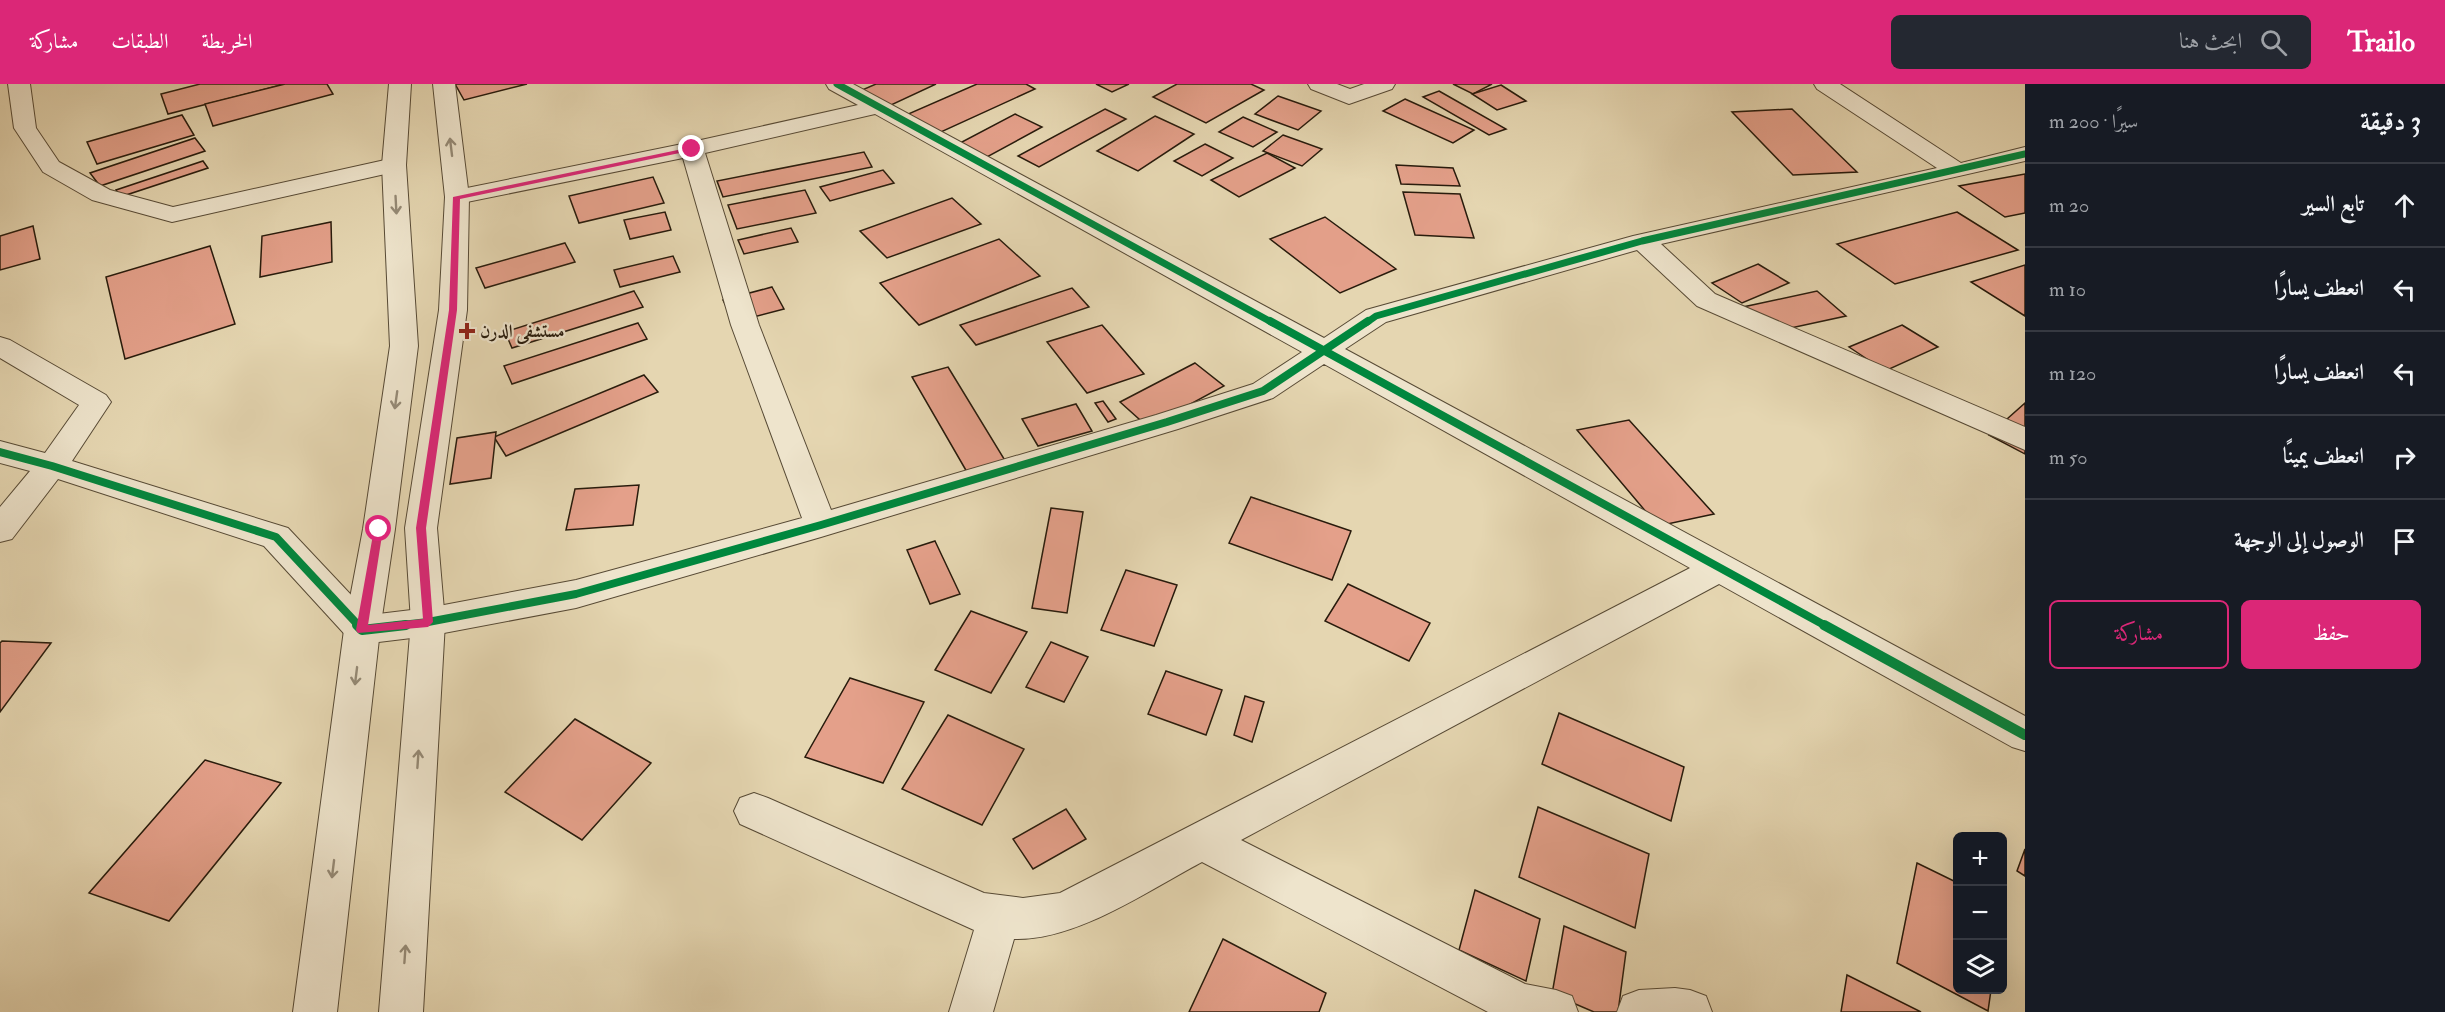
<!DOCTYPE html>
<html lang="ar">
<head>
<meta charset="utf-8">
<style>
	:root { --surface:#171b24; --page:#242831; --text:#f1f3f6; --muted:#9ea1a6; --line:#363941; --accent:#db2777 }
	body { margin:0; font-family:"IM FELL Double Pica",Amiri,serif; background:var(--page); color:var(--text); direction:rtl }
	.controls { position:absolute; right:18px; bottom:18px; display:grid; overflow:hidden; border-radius:9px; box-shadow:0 6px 24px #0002 }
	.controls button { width:54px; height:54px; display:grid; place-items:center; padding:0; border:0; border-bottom:2px solid var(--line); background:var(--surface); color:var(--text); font:30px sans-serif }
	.stop { position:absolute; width:18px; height:18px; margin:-14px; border:4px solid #db2777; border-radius:50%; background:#fff }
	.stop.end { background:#db2777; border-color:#fff; box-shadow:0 2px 6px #0008 }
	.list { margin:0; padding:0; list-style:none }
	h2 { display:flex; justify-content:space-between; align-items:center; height:78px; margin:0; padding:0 24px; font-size:26px }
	h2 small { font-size:20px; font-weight:400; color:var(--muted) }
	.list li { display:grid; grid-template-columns:39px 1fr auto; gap:18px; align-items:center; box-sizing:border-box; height:84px; padding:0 24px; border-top:2px solid var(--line) }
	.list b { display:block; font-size:22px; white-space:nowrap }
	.list em { font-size:20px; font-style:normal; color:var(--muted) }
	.actions { display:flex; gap:12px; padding:18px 24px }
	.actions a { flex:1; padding:14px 0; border:2px solid var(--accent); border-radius:9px; text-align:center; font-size:21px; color:var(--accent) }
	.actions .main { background:var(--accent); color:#fff }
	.icon { flex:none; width:33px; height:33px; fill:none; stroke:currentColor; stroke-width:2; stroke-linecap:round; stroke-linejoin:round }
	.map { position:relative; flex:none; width:2025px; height:928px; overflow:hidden; direction:ltr }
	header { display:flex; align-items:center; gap:36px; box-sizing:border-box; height:84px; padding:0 30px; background:var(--accent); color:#fff }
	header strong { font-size:28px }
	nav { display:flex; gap:33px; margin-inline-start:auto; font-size:21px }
	.search { width:420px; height:54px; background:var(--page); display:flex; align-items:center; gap:15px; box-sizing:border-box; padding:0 21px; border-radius:9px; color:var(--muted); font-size:22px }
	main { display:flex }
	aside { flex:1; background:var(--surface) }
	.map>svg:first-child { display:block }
	.building { fill:#e4a08a; stroke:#281b0c; stroke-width:1.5 }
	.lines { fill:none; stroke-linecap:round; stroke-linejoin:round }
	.minor-casing { stroke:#574a35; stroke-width:2 }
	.tertiary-casing { stroke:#574a35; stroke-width:2 }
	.minor { fill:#eee4cc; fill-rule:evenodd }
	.tertiary { fill:#eee4cc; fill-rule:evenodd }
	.cycleway-far2-casing { stroke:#eee4cc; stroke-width:10 }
	.cycleway-far1-casing { stroke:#eee4cc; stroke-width:12 }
	.cycleway-casing { stroke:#eee4cc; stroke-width:14 }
	.cycleway-far2 { stroke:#00873e; stroke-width:7 }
	.cycleway-far1 { stroke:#00873e; stroke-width:8 }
	.cycleway { stroke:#00873e; stroke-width:10 }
	.oneway { stroke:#958a76 }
	.route { fill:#db2777 }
	.poi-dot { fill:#8f2418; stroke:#eee4cc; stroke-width:2 }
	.labels { text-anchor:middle; stroke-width:4.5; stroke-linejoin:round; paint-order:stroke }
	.poi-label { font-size:18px; font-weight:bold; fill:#281b0c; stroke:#eee4cc; text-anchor:start }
</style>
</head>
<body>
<header>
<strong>Trailo</strong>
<div class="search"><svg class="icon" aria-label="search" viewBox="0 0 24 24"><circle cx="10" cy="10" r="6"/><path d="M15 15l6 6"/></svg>ابحث هنا</div>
<nav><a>الخريطة</a><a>الطبقات</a><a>مشاركة</a></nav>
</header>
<main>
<aside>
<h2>3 دقيقة<small>سيرًا · 200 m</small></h2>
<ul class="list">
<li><svg class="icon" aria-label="ahead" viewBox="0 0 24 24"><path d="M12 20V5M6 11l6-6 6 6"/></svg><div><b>تابع السير</b></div><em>20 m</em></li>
<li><svg class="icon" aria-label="left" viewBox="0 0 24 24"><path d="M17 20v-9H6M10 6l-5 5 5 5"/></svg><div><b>انعطف يسارًا</b></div><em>10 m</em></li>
<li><svg class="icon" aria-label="left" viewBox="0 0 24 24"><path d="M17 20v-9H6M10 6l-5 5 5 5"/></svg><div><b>انعطف يسارًا</b></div><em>120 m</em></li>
<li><svg class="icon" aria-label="right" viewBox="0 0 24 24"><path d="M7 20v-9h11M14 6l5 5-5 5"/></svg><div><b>انعطف يمينًا</b></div><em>50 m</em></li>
<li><svg class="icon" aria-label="arrive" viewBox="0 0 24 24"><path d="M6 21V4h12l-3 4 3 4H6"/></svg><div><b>الوصول إلى الوجهة</b></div></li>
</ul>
<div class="actions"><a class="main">حفظ</a><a>مشاركة</a></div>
</aside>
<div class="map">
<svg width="2025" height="928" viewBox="0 0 2025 928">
	<rect width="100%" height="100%" fill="#e5d6b1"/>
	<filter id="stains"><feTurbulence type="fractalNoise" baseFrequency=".00333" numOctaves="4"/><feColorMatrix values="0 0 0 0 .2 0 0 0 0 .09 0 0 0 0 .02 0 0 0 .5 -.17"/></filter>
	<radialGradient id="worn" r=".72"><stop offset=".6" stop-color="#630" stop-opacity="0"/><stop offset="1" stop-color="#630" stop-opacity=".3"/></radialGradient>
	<g class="building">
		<polygon points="200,0 285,0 168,30 161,10"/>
		<polygon points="285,0 327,0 333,10 213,42 205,20"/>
		<polygon points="455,0 527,0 464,16"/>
		<polygon points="876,0 936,0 889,22 862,6"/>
		<polygon points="977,0 1026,0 1035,5 930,53 899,34"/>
		<polygon points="1096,0 1129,0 1112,8"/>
		<polygon points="1177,0 1251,0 1264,6 1206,39 1153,13"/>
		<polygon points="1453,0 1492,0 1473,10"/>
		<polygon points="1501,1 1526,17 1497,26 1472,10"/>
		<polygon points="1439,7 1506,45 1489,51 1423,13"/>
		<polygon points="1278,12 1321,27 1298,46 1255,30"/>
		<polygon points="1405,15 1474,46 1453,59 1383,27"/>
		<polygon points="1105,25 1126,35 1039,83 1018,72"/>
		<polygon points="1792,25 1857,88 1793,91 1732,28"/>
		<polygon points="1015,30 1042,43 987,73 960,59"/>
		<polygon points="182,31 194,51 97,80 87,58"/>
		<polygon points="1155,32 1194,50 1138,87 1097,67"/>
		<polygon points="1243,33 1277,48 1253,63 1219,48"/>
		<polygon points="1283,51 1322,65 1302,82 1263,67"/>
		<polygon points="195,54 205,67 100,102 90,89"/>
		<polygon points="1205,60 1233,74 1202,92 1174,77"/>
		<polygon points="864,68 872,83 723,113 717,97"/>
		<polygon points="1267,69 1295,84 1239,113 1211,96"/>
		<polygon points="203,77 208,84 120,113 116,106"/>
		<polygon points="1396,81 1453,84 1460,102 1401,100"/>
		<polygon points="883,86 894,99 830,117 820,103"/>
		<polygon points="2025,90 2025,129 2005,133 1959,102"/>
		<polygon points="653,93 664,119 579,139 569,112"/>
		<polygon points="805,106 816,129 737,145 728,121"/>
		<polygon points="1403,108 1460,110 1474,154 1415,151"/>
		<polygon points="952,114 981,140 887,174 860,147"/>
		<polygon points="665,128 671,146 630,155 624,136"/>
		<polygon points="1957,128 2018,166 1895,200 1837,160"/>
		<polygon points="1325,133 1396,185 1340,209 1270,155"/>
		<polygon points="331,138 332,178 260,193 262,152"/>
		<polygon points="33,142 40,175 0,186 0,152"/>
		<polygon points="791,144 798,158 744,170 738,156"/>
		<polygon points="999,155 1040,192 919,241 880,199"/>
		<polygon points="565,159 575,178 485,204 476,184"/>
		<polygon points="210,162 235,240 125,275 106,193"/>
		<polygon points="673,172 680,188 620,203 614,186"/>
		<polygon points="1758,180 1789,199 1742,219 1712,199"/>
		<polygon points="2025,181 2025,232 1971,198"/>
		<polygon points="772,203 784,225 734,238 723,216"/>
		<polygon points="1072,204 1089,223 976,261 960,241"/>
		<polygon points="634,207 643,223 512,264 505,248"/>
		<polygon points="1817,207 1846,232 1772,248 1743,223"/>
		<polygon points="638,239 647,255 512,300 504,282"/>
		<polygon points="1102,241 1144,290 1087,309 1047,258"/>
		<polygon points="1902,241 1938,263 1885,287 1849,263"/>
		<polygon points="1195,279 1224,302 1148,343 1120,318"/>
		<polygon points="948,283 1009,383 971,395 912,293"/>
		<polygon points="644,291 658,308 506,372 494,353"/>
		<polygon points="1103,317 1116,335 1108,338 1095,319"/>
		<polygon points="2025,319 2025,370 1989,351"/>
		<polygon points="1076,320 1092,347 1038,362 1022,335"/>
		<polygon points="1629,336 1714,430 1658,442 1577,346"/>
		<polygon points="496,348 491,394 450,400 457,354"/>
		<polygon points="639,401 633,441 566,446 575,405"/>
		<polygon points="1251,413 1351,447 1332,496 1229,459"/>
		<polygon points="1051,424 1083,428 1067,529 1032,524"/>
		<polygon points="935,457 960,510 930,520 907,466"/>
		<polygon points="1126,486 1177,501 1154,562 1101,546"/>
		<polygon points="1348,500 1430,539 1409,577 1325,537"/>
		<polygon points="971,527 1027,548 991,609 935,586"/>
		<polygon points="2,557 51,559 0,628 0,559"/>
		<polygon points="1051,558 1088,573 1064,618 1026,603"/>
		<polygon points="1166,587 1222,606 1206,651 1148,630"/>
		<polygon points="850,594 924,618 883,699 805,673"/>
		<polygon points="1245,612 1264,618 1252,658 1234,651"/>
		<polygon points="1559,629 1684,683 1671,737 1542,680"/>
		<polygon points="948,631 1024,665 982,741 902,705"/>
		<polygon points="575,635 651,679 582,756 505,708"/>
		<polygon points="205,676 281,699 169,837 89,809"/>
		<polygon points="1538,723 1649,770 1635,844 1519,793"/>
		<polygon points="1066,725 1086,755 1033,785 1013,755"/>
		<polygon points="2025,765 2025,792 2017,787"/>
		<polygon points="1917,779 1958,799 1958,906 1991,906 1988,927 1897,879"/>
		<polygon points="1475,806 1540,835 1526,897 1459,866"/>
		<polygon points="1564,842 1626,868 1618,928 1594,928 1552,910"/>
		<polygon points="1223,855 1326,909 1319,928 1189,928"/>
		<polygon points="1847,891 1921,928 1841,928"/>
	</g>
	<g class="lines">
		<defs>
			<g id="minor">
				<polygon points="8,0 30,0 36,44 59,78 110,106 173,123 394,74 402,76 406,81 402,86 394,88 172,138 92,116 43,88 14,44"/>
				<path d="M826 0H853L1324 254 1366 226 1633 152 1937 84 1817 5 1814 0H1840L1961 79 2025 63V77L1661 160 1715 210 2025 343V366L1697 222 1637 166 1386 238 1345 265 2025 632V667L2012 663 1719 500 1241 756 1525 900 1556 906 1572 912 1578 928H1488L1202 778C1147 807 1076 857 1014 855L993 928H949L974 846 740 740 734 727 740 714 754 709 768 714 984 809 1023 814 1060 809 1690 484 1324 280 1273 314 1178 345 821 453 576 524 428 552 362 560 350 556 264 462 58 395 12 455 0 458V423L30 387 0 379V357L45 369 79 321 0 274V253L10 256 106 311 111 318 72 377 288 444 370 531 428 524 576 496 802 434 731 241 683 74 457 120 448 118 445 113 448 108 457 106 692 58 858 21 829 5ZM875 30 1302 268 1253 300 1156 331 831 426 759 241 705 69Z"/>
				<polygon points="1308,0 1337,0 1350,5 1364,0 1395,0 1392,5 1349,20 1311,5"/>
				<polygon points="1675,904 1690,906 1706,912 1712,928 1617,928 1623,912 1639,906"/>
			</g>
			<g id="tertiary">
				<polygon points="389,0 411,0 406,81 418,262 395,445 380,546 337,928 293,928 344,546 363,445 390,262 382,81"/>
				<polygon points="433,0 455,0 469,113 467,226 437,444 445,538 423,928 379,928 411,538 405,444 439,226 445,113"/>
			</g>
		</defs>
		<use href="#minor" class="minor-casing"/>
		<use href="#tertiary" class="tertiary-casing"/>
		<use href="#minor" class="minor"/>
		<use href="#tertiary" class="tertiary"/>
		<defs>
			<g id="cycleway-far2">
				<polyline points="837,0 1273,239"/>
				<polyline points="1366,239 1376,232 1642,157 2025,70"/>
			</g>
			<g id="cycleway-far1">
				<polyline points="1270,237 1826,542"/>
				<polyline points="0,368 52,382 276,453 359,542"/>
				<polyline points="393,542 428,538 576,510 821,441 1167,338 1263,307 1368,237"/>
			</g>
			<g id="cycleway">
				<polyline points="357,541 362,546 406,541"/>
				<polyline points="1824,541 2025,651"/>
			</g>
		</defs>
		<use href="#cycleway-far2" class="cycleway-far2-casing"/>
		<use href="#cycleway-far1" class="cycleway-far1-casing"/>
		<use href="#cycleway" class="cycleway-casing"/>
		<use href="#cycleway-far2" class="cycleway-far2"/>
		<use href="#cycleway-far1" class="cycleway-far1"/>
		<use href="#cycleway" class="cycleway"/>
	</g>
	<defs><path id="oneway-shaft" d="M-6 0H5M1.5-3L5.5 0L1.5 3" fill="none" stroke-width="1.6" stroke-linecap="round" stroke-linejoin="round" transform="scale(1.5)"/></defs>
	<g class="oneway">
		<use href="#oneway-shaft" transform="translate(451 63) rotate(-97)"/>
		<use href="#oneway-shaft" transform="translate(396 121) rotate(87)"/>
		<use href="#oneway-shaft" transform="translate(396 316) rotate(98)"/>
		<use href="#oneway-shaft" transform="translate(356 592) rotate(97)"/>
		<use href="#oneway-shaft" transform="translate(418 675) rotate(-86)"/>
		<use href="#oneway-shaft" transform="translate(333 785) rotate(97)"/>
		<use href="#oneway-shaft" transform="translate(405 870) rotate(-86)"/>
	</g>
	<polygon class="route" points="692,63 694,66 460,115 457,226 426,444 433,538 428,543 358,549 356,546 374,445 379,442 383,445 368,541 423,535 416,444 449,226 453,113"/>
	<path class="poi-dot" d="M464 238h6v6h6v6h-6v6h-6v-6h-6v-6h6z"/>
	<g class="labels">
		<g class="poi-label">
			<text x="480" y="253">مستشفى الدرن</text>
		</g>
	</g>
	<rect width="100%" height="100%" filter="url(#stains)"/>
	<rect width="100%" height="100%" fill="url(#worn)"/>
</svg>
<div class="controls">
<button>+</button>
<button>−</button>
<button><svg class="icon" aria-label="layers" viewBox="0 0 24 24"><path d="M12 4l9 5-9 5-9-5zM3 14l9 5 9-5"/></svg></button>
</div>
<div class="stop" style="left:379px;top:445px"></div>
<div class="stop end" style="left:692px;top:65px"></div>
</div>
</main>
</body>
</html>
